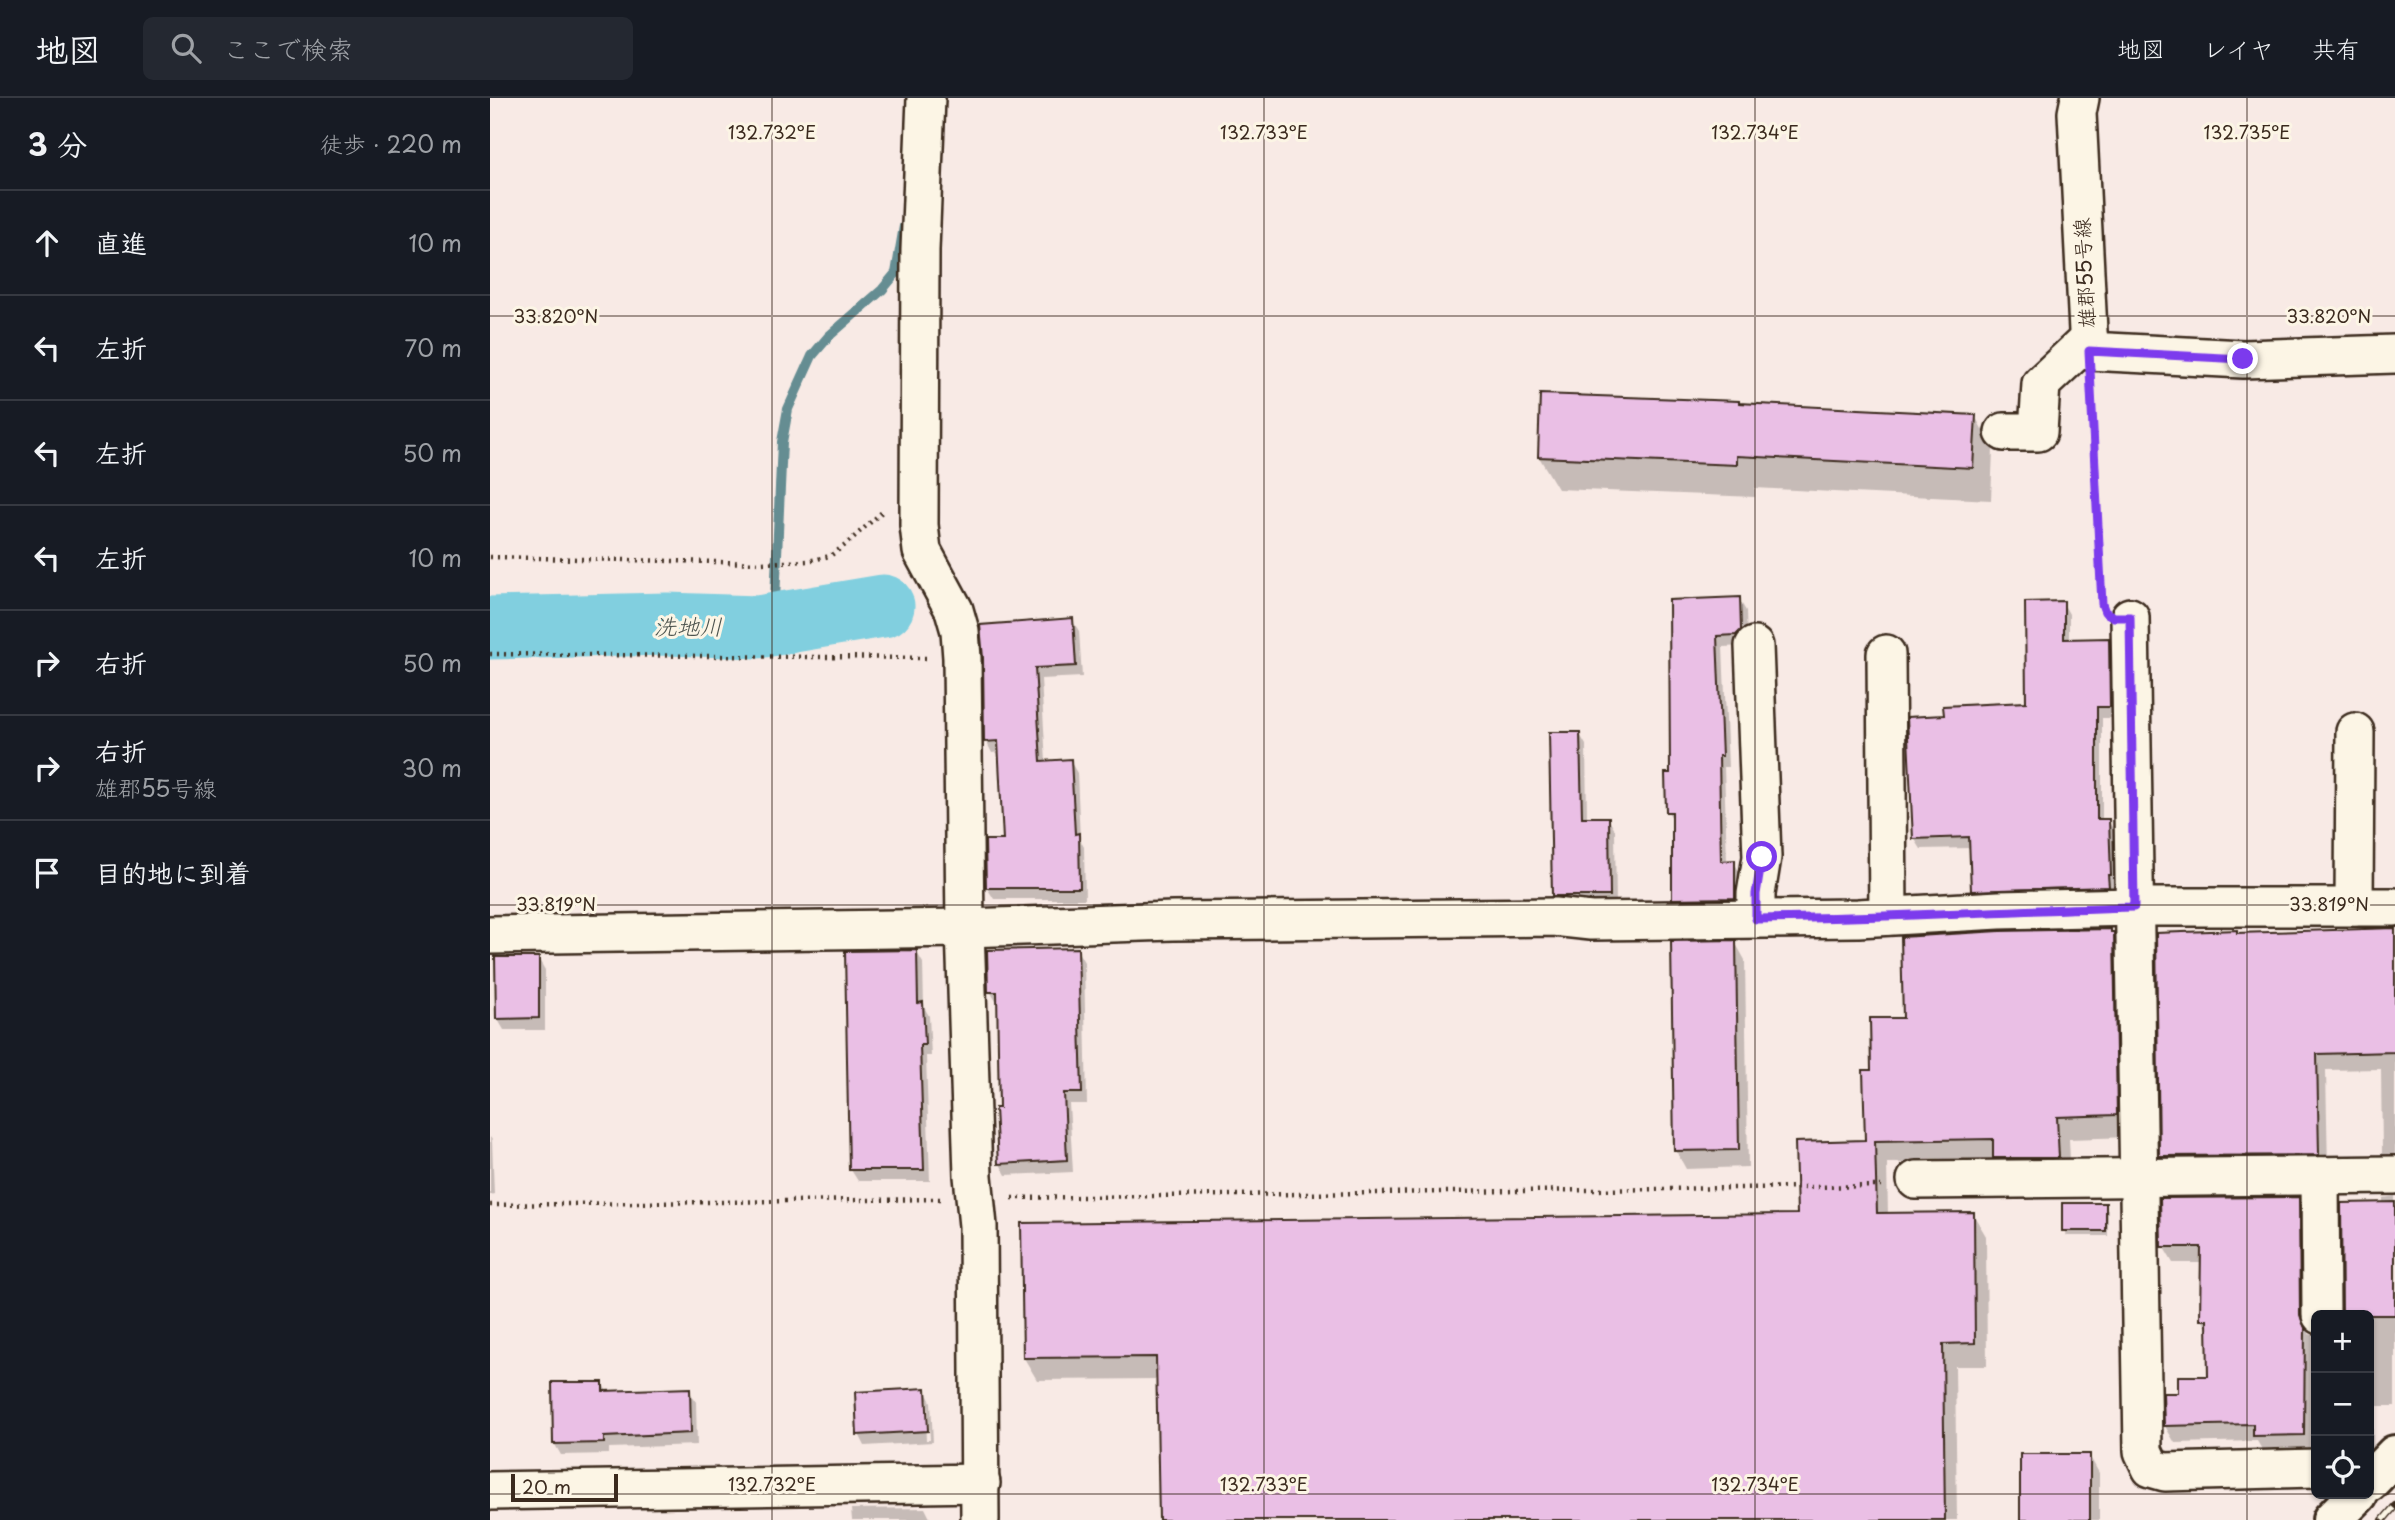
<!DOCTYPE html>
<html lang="ja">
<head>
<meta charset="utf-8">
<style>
	:root { --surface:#171b24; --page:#242831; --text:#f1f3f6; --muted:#9ea1a6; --line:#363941 }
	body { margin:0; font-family:"Playpen Sans","Klee One",sans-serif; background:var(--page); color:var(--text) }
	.controls { position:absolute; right:21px; bottom:21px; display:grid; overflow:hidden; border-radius:10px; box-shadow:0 2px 5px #0004 }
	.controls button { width:63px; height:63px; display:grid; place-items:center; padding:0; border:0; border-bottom:2px solid var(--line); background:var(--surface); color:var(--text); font:35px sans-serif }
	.scale { position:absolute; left:21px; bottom:18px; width:107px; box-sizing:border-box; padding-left:7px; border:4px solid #3b2a1e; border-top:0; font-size:19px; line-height:24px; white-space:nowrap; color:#3b2a1e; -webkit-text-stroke:5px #fcf5e5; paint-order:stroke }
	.stop { position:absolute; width:21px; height:21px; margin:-16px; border:5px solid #7c3aed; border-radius:50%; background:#fff }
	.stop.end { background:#7c3aed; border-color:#fff; box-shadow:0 2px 7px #0008 }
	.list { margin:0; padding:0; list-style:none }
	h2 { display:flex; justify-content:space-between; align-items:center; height:91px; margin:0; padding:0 28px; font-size:30px }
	h2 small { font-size:23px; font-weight:400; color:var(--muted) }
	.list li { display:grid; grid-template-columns:46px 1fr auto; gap:21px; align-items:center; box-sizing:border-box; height:105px; padding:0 28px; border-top:2px solid var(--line) }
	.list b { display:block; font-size:26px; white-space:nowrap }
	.list p { margin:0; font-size:23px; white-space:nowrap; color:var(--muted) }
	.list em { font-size:23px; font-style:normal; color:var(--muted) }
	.icon { flex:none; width:38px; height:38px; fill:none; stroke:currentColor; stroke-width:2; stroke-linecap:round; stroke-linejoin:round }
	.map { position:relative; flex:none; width:1905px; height:1422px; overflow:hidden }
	header { display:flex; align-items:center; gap:42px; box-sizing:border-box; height:98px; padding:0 35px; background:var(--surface); border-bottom:2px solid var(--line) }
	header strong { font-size:33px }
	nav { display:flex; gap:38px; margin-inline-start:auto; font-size:24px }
	.search { width:490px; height:63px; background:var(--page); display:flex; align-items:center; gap:18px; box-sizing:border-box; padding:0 24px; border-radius:10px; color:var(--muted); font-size:26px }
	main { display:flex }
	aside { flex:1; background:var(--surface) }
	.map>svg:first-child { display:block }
	.shadow { fill:#0003; fill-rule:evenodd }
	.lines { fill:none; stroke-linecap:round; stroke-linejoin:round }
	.stream { stroke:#658d92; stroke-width:10 }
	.river { stroke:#81cfdf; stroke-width:63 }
	.building { fill:#eabfe5; stroke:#3b2a1e; stroke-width:2 }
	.minor-casing { stroke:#3b2a1e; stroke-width:42 }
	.major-casing { stroke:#3b2a1e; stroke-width:44 }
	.path { stroke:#3b2a1e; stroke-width:4.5; stroke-dasharray:2 5; stroke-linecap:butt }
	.minor { stroke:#fcf5e5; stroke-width:37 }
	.major { stroke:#fcf5e5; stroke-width:38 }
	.rail-casing { stroke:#3b2a1e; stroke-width:8 }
	.rail { stroke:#fcf5e5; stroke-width:5; stroke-dasharray:16; stroke-linecap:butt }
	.route { stroke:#7c3aed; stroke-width:9 }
	.ticks { fill:none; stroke:#3b2a1e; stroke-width:2; stroke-opacity:0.45 }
	.labels { text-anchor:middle; stroke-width:6; stroke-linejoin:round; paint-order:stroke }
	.street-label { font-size:21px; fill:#3b2a1e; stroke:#fcf5e5 }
	.water-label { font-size:23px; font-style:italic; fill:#4c534e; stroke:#fcf5e5 }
	.ticks-label { font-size:18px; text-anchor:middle; fill:#3b2a1e; stroke:#fcf5e5; stroke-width:6; stroke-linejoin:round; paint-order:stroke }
</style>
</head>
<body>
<header>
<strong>地図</strong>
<div class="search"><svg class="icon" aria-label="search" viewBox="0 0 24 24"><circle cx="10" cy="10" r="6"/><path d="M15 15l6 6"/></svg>ここで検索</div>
<nav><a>地図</a><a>レイヤ</a><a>共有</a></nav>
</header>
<main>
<aside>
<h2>3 分<small>徒歩 · 220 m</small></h2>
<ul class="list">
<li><svg class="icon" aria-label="ahead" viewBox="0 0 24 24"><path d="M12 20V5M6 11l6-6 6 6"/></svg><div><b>直進</b></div><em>10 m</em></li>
<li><svg class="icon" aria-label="left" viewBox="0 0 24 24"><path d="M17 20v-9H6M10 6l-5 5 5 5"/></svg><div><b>左折</b></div><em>70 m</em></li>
<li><svg class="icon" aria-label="left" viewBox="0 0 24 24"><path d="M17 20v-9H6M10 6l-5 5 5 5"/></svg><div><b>左折</b></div><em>50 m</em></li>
<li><svg class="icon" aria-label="left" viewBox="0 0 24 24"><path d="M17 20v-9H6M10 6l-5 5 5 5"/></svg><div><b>左折</b></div><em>10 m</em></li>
<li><svg class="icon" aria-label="right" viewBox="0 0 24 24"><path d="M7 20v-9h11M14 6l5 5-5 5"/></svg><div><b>右折</b></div><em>50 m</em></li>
<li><svg class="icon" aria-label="right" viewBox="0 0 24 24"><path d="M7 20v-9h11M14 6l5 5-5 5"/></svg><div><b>右折</b><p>雄郡55号線</p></div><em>30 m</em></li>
<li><svg class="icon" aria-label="arrive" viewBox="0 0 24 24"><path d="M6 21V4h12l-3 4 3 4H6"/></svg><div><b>目的地に到着</b></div></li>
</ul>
</aside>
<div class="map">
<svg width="1905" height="1422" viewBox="0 0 1905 1422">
	<rect width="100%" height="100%" fill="#f8eae5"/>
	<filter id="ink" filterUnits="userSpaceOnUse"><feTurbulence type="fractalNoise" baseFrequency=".0143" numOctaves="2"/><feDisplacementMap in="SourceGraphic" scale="14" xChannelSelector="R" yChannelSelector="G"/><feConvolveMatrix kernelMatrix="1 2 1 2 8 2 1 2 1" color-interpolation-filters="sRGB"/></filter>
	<g filter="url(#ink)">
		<g class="shadow">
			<polygon points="1249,307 1485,318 1503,351 1501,402 1265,390 1265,399 1068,391 1049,359"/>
			<polygon points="1249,501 1256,513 1257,544 1253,548 1233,549 1238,669 1234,669 1237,764 1244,764 1250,775 1251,811 1190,812 1184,801 1184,723 1178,714 1182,677 1181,504"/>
			<polygon points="1573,505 1579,516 1579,542 1618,542 1625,553 1626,620 1612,620 1612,723 1618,723 1625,734 1626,787 1624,787 1624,799 1489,803 1483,792 1481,750 1431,751 1424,740 1455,619 1538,606"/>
			<polygon points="582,522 589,533 592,579 551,581 556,664 580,663 587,675 590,742 594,749 595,801 504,801 497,790 515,744 510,654 502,655 496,643 495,560"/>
			<polygon points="1089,635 1096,647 1097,721 1118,721 1125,732 1126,810 1071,809 1064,798"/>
			<polygon points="1905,832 1905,1072 1902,1072 1892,1056 1891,971 1836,972 1838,1073 1681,1075 1671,1058 1747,837"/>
			<polygon points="1623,836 1636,858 1639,1039 1579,1041 1581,1082 1507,1064 1397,1065 1398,1117 1483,1116 1496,1138 1497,1268 1465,1268 1467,1422 671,1422 668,1281 547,1282 534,1260 1309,1118 1377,1044 1383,974 1415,921"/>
			<polygon points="1245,844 1255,862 1258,1069 1196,1071 1186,1053"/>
			<polygon points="587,852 594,864 597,1006 579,1006 583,1074 516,1077 510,1066 509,905 507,905 500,893"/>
			<polygon points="426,853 433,865 434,909 439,918 441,958 436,958 440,1083 368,1083 361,1072"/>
			<polygon points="48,860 55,872 55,932 14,932 7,920"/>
			<polygon points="0,1039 2,1042 4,1096 0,1097"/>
			<polygon points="1905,1098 1905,1308 1883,1308 1883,1362 1879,1362 1879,1217 1854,1217 1853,1107 1893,1104 1893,1100"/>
			<polygon points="1808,1101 1818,1117 1819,1236 1826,1238 1826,1353 1774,1355 1767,1343 1685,1345 1675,1328 1690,1297 1720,1280 1719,1234 1712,1221 1713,1165 1683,1165 1673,1148"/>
			<polygon points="1615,1107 1618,1112 1618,1138 1577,1138 1574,1132"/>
			<polygon points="112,1285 118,1295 199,1292 206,1304 207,1347 119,1350 119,1356 71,1357 64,1345"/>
			<path d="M435 1292 441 1304 443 1344 375 1348 369 1336ZM434 1302H438L440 1342H436Z"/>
			<polygon points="1599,1357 1609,1375 1609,1422 1532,1422"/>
			<polygon points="435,1410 441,1422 362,1422 361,1411"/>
		</g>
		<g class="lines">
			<polyline class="stream" points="284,525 292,344 298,311 322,258 339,238 392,192 406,175 414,128"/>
			<polyline class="river" points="0,530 177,526 268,529 393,508"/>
		</g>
		<g class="building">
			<polygon points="1050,296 1249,303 1249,305 1486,317 1483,370 1247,358 1247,367 1048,359"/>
			<polygon points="1250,499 1251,532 1246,537 1227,538 1232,658 1229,658 1231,763 1245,762 1245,800 1182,801 1182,714 1176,714 1175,675 1180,675 1179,502"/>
			<polygon points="1574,503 1574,541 1619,540 1620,609 1607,609 1607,721 1619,721 1621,777 1618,777 1619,789 1481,793 1479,739 1423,741 1417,619 1454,617 1453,608 1536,604 1535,504"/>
			<polygon points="583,520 586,568 545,570 551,663 581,661 585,736 589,735 590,790 496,790 495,742 513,742 508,643 494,644 493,560 490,527"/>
			<polygon points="1059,634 1090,634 1092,719 1119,719 1120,798 1062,798"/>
			<polygon points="1905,830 1905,954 1827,956 1829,1057 1669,1058 1666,835 1747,832 1747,835"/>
			<polygon points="1621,831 1621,834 1624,834 1627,1017 1567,1019 1569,1060 1503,1060 1503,1041 1385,1043 1387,1115 1484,1114 1485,1245 1453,1246 1455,1422 669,1422 666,1259 533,1260 531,1125 1307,1116 1305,1044 1375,1042 1373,972 1381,972 1380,920 1413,920 1411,839 1510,833"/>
			<polygon points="1246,842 1249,1052 1184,1053 1181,843"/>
			<polygon points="588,850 592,995 574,995 577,1062 508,1066 505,1010 509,1010 507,894 498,894 497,852"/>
			<polygon points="427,852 428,905 433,904 435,947 430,947 434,1072 359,1072 355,853"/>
			<polygon points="5,859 49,859 49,920 6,921"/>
			<polygon points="1809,1099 1810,1217 1815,1230 1814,1337 1763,1338 1763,1326 1674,1328 1673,1295 1688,1295 1688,1278 1718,1278 1717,1222 1710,1222 1711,1149 1671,1149 1670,1100"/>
			<polygon points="1905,1104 1905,1217 1852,1217 1851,1105"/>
			<rect x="1572" y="1105" width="44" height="28"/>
			<polygon points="62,1284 113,1284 113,1293 200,1290 201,1335 114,1339 114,1345 63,1346"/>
			<polygon points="436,1290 438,1333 367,1337 365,1294"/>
			<rect x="1530" y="1356" width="70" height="66"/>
		</g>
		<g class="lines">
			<defs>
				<g id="minor">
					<polyline points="436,0 430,152 429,427 432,453 464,512 470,533 472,560 475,830 483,1078 488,1128 490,1422"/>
					<polyline points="1590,0 1587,15 1599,253 1753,261 1905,256"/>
					<polyline points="1514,334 1548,334 1551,286 1599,241"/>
					<polyline points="1640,519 1653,1353 1661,1370 1675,1374 1826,1370"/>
					<polyline points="1264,548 1272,759 1266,796 1266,821"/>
					<polyline points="1396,556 1398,818"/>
					<polyline points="1864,809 1865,634"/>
					<polyline points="0,837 475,830 683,823 1064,819 1101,823 1368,820 1509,812 1644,809 1905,809"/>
					<polyline points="1830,1078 1831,1217"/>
					<polyline points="1426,1082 1905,1077"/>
					<polyline points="0,1393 491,1385"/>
				</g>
				<g id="major">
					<polyline points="1879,1384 1905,1357"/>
					<polyline points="1842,1422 1868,1396"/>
				</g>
			</defs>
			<use href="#minor" class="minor-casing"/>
			<use href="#major" class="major-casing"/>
			<g class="path">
				<polyline points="1601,289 1611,497"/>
				<polyline points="0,459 272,465 318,463 340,458 354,448 392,414"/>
				<polyline points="0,556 436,560"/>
				<polyline points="522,1100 1391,1088"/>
				<polyline points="0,1107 450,1101"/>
			</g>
			<use href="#minor" class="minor"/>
			<use href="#major" class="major"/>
			<defs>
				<polyline id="rail" points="1893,1422 1905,1408"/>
			</defs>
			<use href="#rail" class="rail-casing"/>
			<use href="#rail" class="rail"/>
		</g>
	</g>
	<g class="lines" filter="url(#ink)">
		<path class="route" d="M1272 759 1266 796V821C1392 820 1518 812 1644 809L1640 519H1624L1615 514 1612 506 1599 253 1753 261"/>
	</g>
	<path class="ticks" d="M282 0V1422M774 0V1422M1265 0V1422M1757 0V1422M0 218H1905M0 807H1905M0 1396H1905"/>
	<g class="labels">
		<g class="street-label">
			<text transform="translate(1595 175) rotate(-93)" y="7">雄郡55号線</text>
		</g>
		<g class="water-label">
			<text x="198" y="537">洗地川</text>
		</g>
	</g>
	<g class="ticks-label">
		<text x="282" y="41">132.732°E</text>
		<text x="774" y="41">132.733°E</text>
		<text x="1265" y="41">132.734°E</text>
		<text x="1757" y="41">132.735°E</text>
		<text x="66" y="225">33.820°N</text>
		<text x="1839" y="225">33.820°N</text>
		<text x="66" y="813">33.819°N</text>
		<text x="1839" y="813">33.819°N</text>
		<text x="282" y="1393">132.732°E</text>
		<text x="774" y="1393">132.733°E</text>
		<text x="1265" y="1393">132.734°E</text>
	</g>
</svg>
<div class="controls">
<button>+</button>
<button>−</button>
<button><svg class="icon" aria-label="locate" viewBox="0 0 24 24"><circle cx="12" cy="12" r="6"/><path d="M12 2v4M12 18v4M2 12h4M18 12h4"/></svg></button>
</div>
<div class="scale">20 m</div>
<div class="stop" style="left:1272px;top:759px"></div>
<div class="stop end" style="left:1753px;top:261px"></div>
</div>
</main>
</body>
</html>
